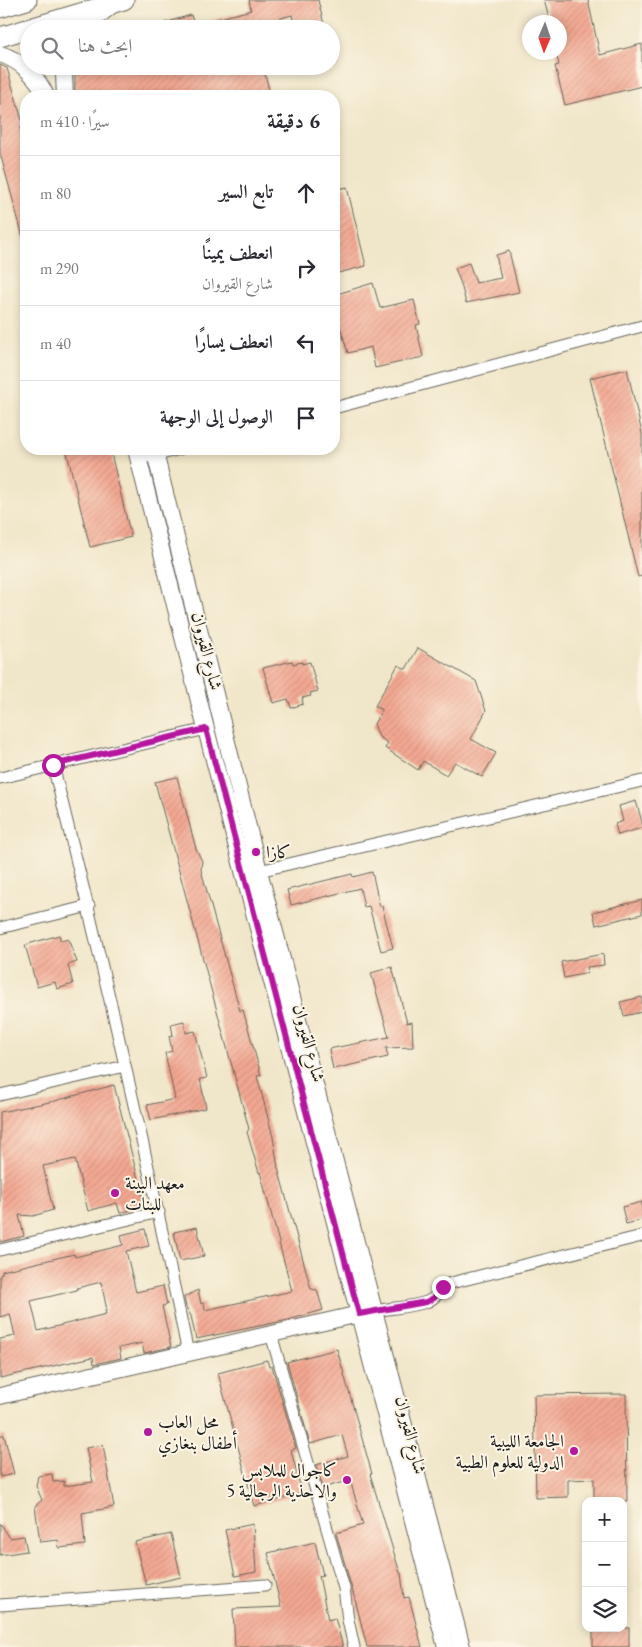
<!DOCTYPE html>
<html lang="ar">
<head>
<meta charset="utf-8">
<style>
	:root { --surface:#fff; --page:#f2f2f3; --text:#2b2b33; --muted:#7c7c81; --line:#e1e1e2 }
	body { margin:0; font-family:"EB Garamond",Amiri,serif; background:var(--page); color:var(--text); direction:rtl }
	.controls { position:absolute; right:15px; bottom:15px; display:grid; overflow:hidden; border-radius:10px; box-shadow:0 2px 8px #0003 }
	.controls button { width:45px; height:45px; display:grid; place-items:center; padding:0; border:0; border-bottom:1px solid var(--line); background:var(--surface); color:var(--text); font:25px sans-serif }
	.compass { position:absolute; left:522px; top:15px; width:45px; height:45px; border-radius:50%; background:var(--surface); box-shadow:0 2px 8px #0003; rotate:182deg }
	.stop { position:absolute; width:15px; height:15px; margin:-11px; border:4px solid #b5179e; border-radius:50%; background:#fff }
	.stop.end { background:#b5179e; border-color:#fff; box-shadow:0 1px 5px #0008 }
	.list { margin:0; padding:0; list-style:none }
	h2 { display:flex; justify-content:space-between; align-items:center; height:65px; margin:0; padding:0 20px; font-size:21px }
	h2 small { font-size:16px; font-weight:400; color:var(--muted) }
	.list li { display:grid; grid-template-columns:32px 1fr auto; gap:15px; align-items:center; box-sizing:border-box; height:75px; padding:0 20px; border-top:1px solid var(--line) }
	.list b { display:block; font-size:19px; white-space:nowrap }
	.list p { margin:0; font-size:16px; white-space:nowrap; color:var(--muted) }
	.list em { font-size:16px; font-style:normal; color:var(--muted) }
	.icon { flex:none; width:28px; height:28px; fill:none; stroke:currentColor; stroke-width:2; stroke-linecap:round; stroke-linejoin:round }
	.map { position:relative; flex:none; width:642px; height:1647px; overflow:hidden; direction:ltr }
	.search { position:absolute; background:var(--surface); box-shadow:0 2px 8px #0003; left:20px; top:20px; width:320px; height:55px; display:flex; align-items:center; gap:12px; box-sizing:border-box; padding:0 18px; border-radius:28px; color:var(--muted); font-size:19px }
	.panel { position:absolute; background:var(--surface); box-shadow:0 2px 8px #0003; left:20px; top:90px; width:320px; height:365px; border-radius:20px; direction:rtl }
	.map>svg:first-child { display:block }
	.building { fill:url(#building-hatch); fill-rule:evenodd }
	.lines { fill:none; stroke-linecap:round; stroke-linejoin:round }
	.street-casing { stroke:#666359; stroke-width:13 }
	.secondary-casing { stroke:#666359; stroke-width:18 }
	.primary-casing { stroke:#666359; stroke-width:21 }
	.street { stroke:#fff; stroke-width:11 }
	.secondary { stroke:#fff; stroke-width:16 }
	.primary { stroke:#fff; stroke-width:19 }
	.route { stroke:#b5179e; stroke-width:6 }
	.poi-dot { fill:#b5179e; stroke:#fcf5e5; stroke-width:2 }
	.labels { text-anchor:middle; stroke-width:4; stroke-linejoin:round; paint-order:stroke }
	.street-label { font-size:18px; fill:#1c1c1c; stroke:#fcf5e5 }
	.poi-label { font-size:18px; fill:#1c1c1c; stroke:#fcf5e5; text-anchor:start }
</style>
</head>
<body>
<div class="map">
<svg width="642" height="1647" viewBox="0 0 642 1647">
	<defs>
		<pattern id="building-hatch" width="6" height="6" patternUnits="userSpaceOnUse" patternTransform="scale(1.25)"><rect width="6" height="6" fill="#f3a892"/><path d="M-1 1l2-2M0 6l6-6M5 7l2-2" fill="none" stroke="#d0907d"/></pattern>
	</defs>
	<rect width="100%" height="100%" fill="#fcf5e5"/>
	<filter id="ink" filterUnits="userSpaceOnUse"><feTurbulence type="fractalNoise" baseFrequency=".02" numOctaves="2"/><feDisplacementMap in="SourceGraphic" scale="10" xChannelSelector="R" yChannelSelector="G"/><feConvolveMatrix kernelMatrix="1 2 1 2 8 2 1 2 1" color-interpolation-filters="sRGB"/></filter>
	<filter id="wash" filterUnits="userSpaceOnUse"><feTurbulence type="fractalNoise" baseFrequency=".0096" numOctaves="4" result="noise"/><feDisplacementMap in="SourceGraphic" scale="20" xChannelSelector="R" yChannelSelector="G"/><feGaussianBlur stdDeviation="1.12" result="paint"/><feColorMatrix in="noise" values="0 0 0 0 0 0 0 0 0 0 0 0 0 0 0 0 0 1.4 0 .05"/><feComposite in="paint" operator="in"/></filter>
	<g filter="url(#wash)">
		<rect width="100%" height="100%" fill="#f0e6c9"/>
		<g id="blocks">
			<g class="building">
				<polygon points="249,0 318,0 325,29 295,29 292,15 252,26 252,29 154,29 154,26 191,15 195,27 194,25 251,10"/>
				<polygon points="544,0 588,0 600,55 642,44 642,86 565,105 555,66 559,65 556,52 560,52 560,22 550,22"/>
				<polygon points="0,65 7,68 24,127 20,128 26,150 26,237 23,237 0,153"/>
				<polygon points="75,66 154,66 154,70 166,66 263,66 269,90 247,96 75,96"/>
				<polygon points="347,187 366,266 334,274 334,190"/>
				<polygon points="509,251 519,292 466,303 461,284 455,268 469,263 476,283 501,278 496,255"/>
				<polygon points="373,283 380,308 414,300 420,324 416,325 423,357 375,368 371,347 348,353 334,306 334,295"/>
				<polygon points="627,369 642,433 642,576 638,577 590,378"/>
				<polygon points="66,449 110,449 131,537 90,547"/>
				<polygon points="418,648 476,681 486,711 471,739 496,753 482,777 455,762 446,775 423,761 418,770 385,748 388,743 379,737 374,724 382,710 375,706 398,665 406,669"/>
				<polygon points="292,661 293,664 302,662 302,664 310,662 318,691 310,693 311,696 302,698 303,704 291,708 288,699 273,703 263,668"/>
				<polygon points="177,777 196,849 202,861 201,870 240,1011 243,1010 261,1075 257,1076 273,1137 278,1168 311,1289 317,1290 323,1310 288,1320 196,1339 191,1316 186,1307 184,1297 198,1290 201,1304 204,1303 205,1310 292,1291 260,1172 259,1173 247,1132 249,1129 155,782"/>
				<polygon points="636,801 642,822 642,828 618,835 615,824 623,821 619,806"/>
				<polygon points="372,872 380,907 382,906 393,948 381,951 369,906 364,907 360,888 291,905 287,890 352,874 353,877"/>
				<polygon points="642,900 642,914 596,925 593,912"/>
				<polygon points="59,935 61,941 68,939 77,962 68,965 73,984 57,989 55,982 37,987 25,945"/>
				<polygon points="603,954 604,965 587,967 588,973 564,978 561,962"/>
				<polygon points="392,967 407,1023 412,1022 413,1047 386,1048 388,1057 333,1069 329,1049 389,1037 371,973"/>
				<polygon points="642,997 642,1012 624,1016 620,1002"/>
				<polygon points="184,1021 186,1033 195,1031 207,1078 200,1079 206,1108 151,1120 147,1105 175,1099 165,1053 172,1051 169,1036 173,1035 171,1024"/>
				<polygon points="114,1085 145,1206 120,1213 117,1203 88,1211 75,1159 43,1166 53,1210 33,1216 19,1215 24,1236 0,1242 0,1112 55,1101"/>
				<polygon points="642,1202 642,1220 626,1224 622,1207"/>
				<polygon points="197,1227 204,1256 180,1261 174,1232"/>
				<path d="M145 1229 149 1246 126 1251 136 1292 163 1286 167 1305 162 1306 171 1347 144 1353 142 1343 119 1348 121 1358 94 1364 93 1357 0 1378V1339L15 1336 10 1314 0 1317V1275L2 1274V1271L74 1254 75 1257 123 1245 121 1235ZM101 1282 107 1310H105L106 1314 38 1331 31 1301 77 1290V1288Z"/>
				<polygon points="337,1349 372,1474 370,1474 400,1573 401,1573 404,1598 409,1597 422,1647 367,1647 356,1603 336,1533 363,1525 350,1480 323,1488 316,1465 348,1456 342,1435 310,1444 287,1362"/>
				<polygon points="267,1360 269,1367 272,1366 296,1448 291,1450 302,1493 254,1506 218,1373"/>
				<polygon points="626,1394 627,1501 594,1501 594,1479 568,1480 568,1497 536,1498 534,1395"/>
				<polygon points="0,1435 4,1435 14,1474 0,1477"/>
				<polygon points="103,1445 114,1507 82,1513 85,1545 59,1548 58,1540 40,1542 35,1506 42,1500 36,1486 38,1476 52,1474 53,1482 64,1481 64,1486 93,1482 86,1448"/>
				<polygon points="0,1523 10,1538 24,1536 27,1551 0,1555"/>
				<polygon points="253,1524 256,1572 235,1576 225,1530"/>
				<polygon points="171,1534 181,1577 146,1585 135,1542"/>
				<polygon points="315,1542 323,1575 319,1576 328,1620 335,1618 343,1647 235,1647 233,1609 281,1607 268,1553"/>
				<rect x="593" y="1628" width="36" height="19"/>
			</g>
		</g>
	</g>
	<g filter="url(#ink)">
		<use href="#blocks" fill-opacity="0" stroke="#666359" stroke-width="1"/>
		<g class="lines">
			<defs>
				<g id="street">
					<polyline points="334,408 642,326"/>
					<polyline points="150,457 180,449"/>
					<path d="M53 765C102 960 147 1156 188 1353"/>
					<polyline points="0,778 206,729"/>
					<polyline points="259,871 642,781"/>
					<polyline points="0,928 89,906"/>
					<polyline points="0,1095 125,1066"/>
					<polyline points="0,1250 159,1212"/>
					<path d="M375 1311C390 1308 412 1307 426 1302 437 1299 441 1287 451 1283L642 1236"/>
					<polyline points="271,1334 344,1588 348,1620 354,1647"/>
					<polyline points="0,1605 265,1585"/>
				</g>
				<g id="secondary">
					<polyline points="82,29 112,5"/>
					<path d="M0 54C20 60 38 77 46 96"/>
					<polyline points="65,66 64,75 65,96"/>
					<polyline points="136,449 206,729 446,1647"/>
					<polyline points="154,449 259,871 462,1647"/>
					<polyline points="0,1396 368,1312"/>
				</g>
				<g id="primary">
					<polyline points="0,8 27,0"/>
					<polyline points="0,37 124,0"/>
				</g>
			</defs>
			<use href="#street" class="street-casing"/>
			<use href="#secondary" class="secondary-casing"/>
			<use href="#primary" class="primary-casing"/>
			<use href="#street" class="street"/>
			<use href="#secondary" class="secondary"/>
			<use href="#primary" class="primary"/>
		</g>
	</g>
	<g class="lines" filter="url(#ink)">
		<polyline class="route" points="53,765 206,729 359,1314 426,1302 434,1298 443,1287"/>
	</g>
	<g class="poi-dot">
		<circle cx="256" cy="852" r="5"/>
		<circle cx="115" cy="1193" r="5"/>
		<circle cx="148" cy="1432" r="5"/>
		<circle cx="574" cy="1451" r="5"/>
		<circle cx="347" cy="1480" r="5"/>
	</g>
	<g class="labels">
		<g class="street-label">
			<text transform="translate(207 651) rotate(76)" y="6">شارع القيروان</text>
			<text transform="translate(309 1043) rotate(75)" y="6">شارع القيروان</text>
			<text transform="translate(411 1435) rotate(76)" y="6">شارع القيروان</text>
		</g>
		<g class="poi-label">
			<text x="266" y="858">كازا</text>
			<text x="125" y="1189">معهد البينة<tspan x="125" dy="21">للبنات</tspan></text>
			<text x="158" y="1428">محل العاب<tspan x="158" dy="21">أطفال بنغازي</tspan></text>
			<text x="564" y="1447" text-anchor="end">الجامعة الليبية<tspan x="564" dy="21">الدولية للعلوم الطبية</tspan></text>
			<text x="337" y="1476" text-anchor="end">كاجوال للملابس<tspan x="337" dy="21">والاحذية الرجالية 5</tspan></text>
		</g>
	</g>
</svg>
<div class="controls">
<button>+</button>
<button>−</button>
<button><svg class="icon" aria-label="layers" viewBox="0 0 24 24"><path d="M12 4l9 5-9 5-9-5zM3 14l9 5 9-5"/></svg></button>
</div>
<svg class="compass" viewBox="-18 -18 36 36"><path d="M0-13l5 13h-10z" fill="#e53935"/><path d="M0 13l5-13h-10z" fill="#7c7c81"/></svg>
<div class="stop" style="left:53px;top:765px"></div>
<div class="stop end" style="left:443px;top:1287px"></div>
<div class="search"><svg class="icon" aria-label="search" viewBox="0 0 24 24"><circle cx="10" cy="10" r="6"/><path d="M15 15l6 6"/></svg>ابحث هنا</div>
<section class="panel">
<h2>6 دقيقة<small>سيرًا · 410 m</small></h2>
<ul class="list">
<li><svg class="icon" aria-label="ahead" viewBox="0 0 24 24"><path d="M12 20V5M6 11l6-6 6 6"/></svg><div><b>تابع السير</b></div><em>80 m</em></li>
<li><svg class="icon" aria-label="right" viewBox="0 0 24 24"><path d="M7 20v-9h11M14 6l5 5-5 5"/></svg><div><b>انعطف يمينًا</b><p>شارع القيروان</p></div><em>290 m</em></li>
<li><svg class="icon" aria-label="left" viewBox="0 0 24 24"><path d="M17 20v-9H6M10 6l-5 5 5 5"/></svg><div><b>انعطف يسارًا</b></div><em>40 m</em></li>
<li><svg class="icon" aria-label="arrive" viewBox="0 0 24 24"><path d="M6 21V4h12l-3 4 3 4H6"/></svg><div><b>الوصول إلى الوجهة</b></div></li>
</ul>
</section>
</div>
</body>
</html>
